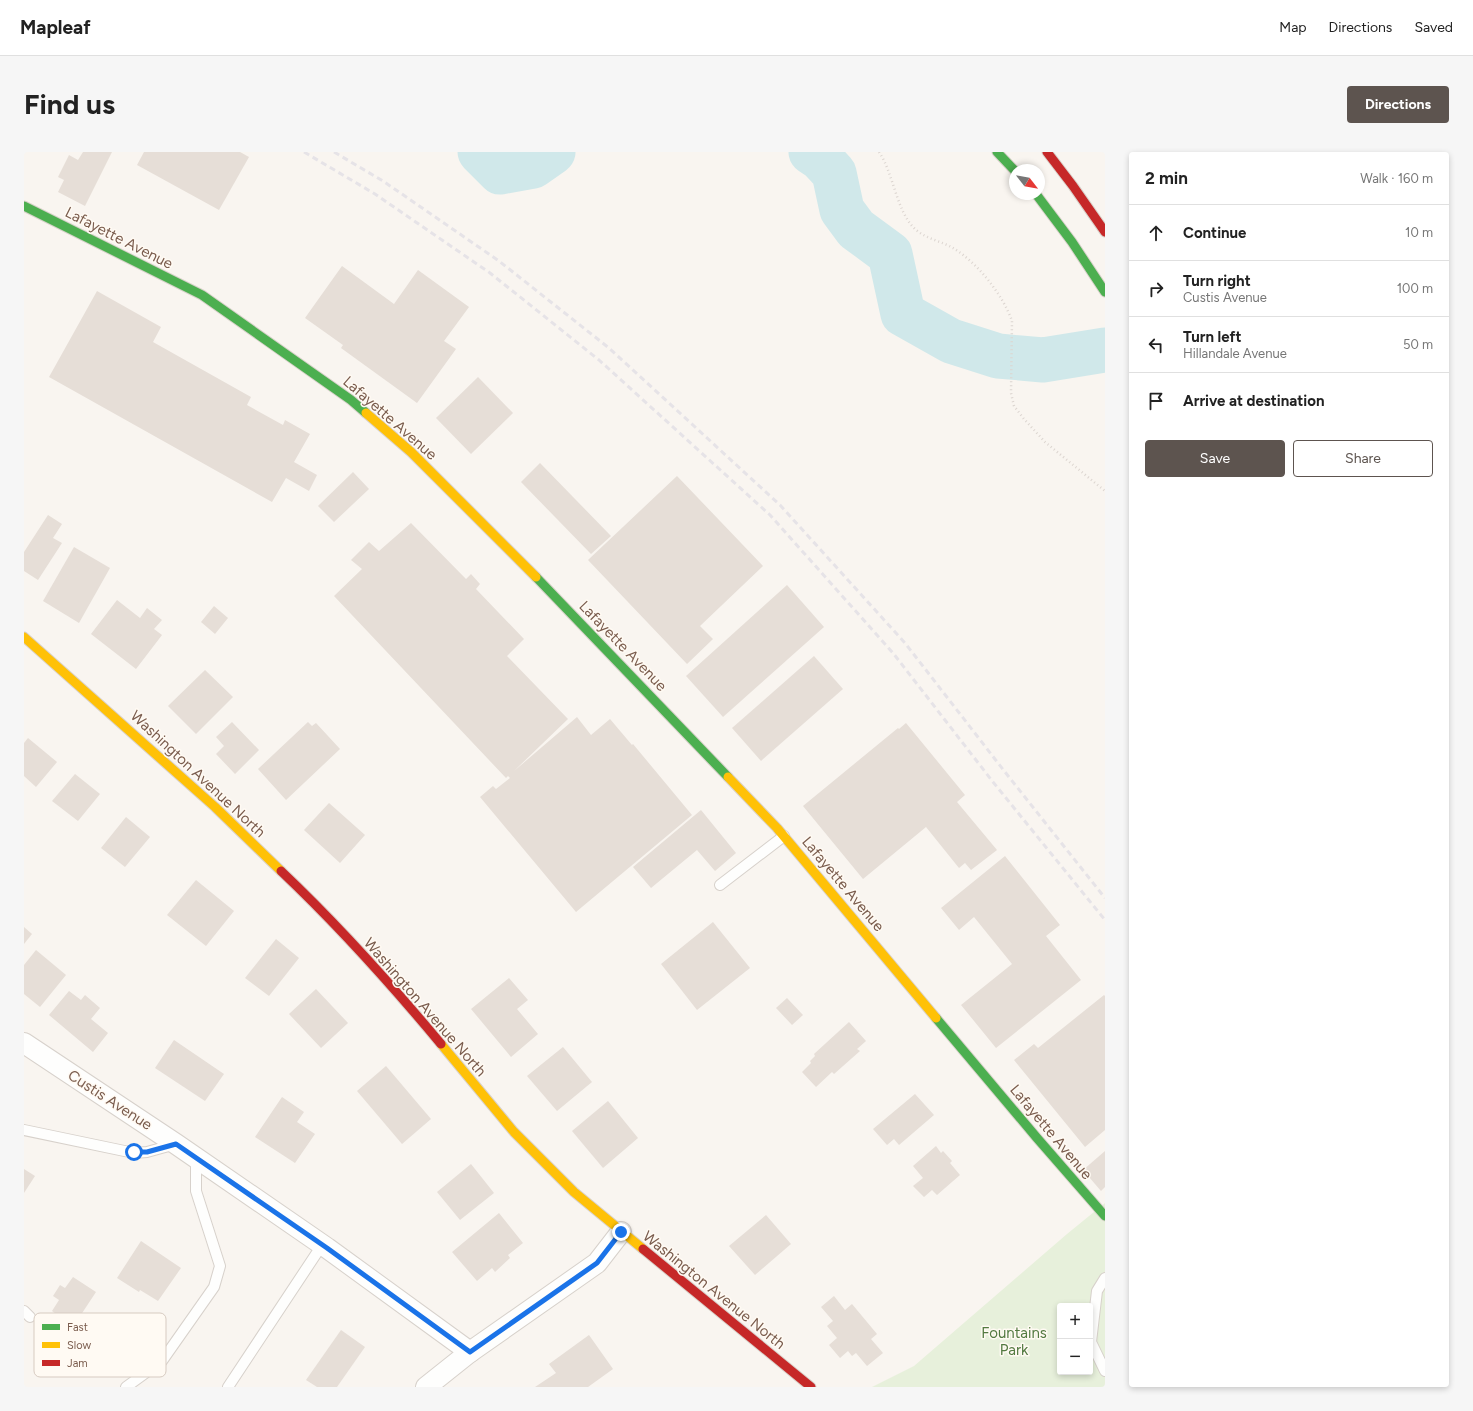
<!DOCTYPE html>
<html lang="en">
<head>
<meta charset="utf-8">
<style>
	:root { --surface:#fff; --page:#f6f6f6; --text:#222; --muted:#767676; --line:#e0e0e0; --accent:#5d544f }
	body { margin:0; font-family:Figtree,sans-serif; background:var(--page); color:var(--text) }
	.controls { position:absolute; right:12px; bottom:12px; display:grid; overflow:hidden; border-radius:4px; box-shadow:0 2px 6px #0003 }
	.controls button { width:36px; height:36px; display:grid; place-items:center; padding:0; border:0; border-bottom:1px solid var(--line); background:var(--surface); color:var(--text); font:20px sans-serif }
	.compass { position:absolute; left:985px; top:12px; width:36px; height:36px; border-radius:50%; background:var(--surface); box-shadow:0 2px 6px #0003; rotate:121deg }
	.stop { position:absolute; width:12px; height:12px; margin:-9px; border:3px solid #1a73e8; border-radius:50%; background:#fff }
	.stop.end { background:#1a73e8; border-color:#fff; box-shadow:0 1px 4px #0008 }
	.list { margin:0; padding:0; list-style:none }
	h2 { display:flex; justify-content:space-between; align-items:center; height:52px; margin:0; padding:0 16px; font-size:17px }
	h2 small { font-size:13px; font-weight:400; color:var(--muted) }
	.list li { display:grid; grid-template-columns:26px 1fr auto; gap:12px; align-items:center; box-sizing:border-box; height:56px; padding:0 16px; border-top:1px solid var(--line) }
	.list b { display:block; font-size:15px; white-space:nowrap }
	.list p { margin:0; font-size:13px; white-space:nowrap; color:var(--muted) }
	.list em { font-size:13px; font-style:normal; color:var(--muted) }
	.actions { display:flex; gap:8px; padding:12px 16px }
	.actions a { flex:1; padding:9px 0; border:1px solid var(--accent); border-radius:4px; text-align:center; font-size:14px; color:var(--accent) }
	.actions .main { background:var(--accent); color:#fff }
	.icon { flex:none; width:22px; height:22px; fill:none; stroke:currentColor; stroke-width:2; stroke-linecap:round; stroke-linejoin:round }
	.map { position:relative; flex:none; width:1081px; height:1235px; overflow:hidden; border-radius:4px }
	header { display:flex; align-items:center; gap:24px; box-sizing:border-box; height:56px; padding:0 20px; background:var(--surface); border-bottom:1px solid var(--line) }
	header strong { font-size:19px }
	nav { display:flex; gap:22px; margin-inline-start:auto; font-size:14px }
	.intro { display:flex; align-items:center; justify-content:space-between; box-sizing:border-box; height:96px; padding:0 24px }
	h1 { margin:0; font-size:28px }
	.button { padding:10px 18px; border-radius:4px; background:var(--accent); color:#fff; font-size:14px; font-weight:700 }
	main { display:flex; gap:24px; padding:0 24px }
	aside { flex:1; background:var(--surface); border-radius:4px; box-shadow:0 2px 6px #0003 }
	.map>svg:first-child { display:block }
	.green { fill:#e7f0db; fill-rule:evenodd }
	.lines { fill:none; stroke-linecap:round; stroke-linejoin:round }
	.river { stroke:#d0e8ea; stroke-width:45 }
	.building { fill:#e6ded7 }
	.lane-casing { stroke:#d7d1cb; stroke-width:12 }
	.street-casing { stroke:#d7d1cb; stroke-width:22 }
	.fast-casing { stroke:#d9d2cb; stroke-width:11 }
	.slow-casing { stroke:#d9d2cb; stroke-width:11 }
	.jam-casing { stroke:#d9d2cb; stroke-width:11 }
	.path { stroke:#dcd5d0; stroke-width:2.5; stroke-dasharray:1 3; stroke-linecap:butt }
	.lane { stroke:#fefefd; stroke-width:10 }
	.street { stroke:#fefefd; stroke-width:20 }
	.fast { stroke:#4caf50; stroke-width:9 }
	.slow { stroke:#ffc107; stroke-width:9 }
	.jam { stroke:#c62828; stroke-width:9 }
	.rail { stroke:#e6e3e7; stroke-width:3; stroke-dasharray:6 4; stroke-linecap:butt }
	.route { stroke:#1a73e8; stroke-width:5 }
	.labels { text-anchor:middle; stroke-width:3; stroke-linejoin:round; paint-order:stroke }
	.street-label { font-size:15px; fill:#7a5c4d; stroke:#fffaf3 }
	.park-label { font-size:15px; fill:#537a41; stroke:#fffaf3 }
	.key { fill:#fffaf3; stroke:#d7cbc1; stroke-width:1 }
	.key-label { font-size:11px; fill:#7a5c4d }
</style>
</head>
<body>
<header>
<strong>Mapleaf</strong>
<nav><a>Map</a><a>Directions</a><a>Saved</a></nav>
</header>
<div class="intro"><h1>Find us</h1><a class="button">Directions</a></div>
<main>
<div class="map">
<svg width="1081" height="1235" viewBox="0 0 1081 1235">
	<rect width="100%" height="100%" fill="#f9f5f0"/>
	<path class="green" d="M1081 1051V1235H848L890 1214 1043 1082ZM1036 1154H1066V1220H1036Z"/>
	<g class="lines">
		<g class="river">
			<polyline points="456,0 476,20 509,14 529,0"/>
			<polyline points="787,0 796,6 810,21 818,58 832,77 866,102 879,162 927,189 974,204 1019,208 1081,198"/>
		</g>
	</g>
	<g class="building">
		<polygon points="59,0 88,0 61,54 34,40 40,28 34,25 45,3 54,8"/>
		<polygon points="120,0 216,0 225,5 195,58 113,13"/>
		<polygon points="318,114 370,152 394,118 445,155 420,189 432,197 393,251 317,196 319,193 281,166"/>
		<polygon points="73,139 137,175 129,190 227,245 223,253 259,273 261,268 286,282 270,310 293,323 285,339 262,326 248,350 25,225"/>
		<polygon points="454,225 489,261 447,302 412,266"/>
		<polygon points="516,311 587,384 567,402 497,330"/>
		<polygon points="329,320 345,337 310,370 294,354"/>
		<polygon points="653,324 739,414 676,474 689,487 663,512 564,408"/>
		<polygon points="24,363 38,372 29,386 38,391 14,428 0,419 0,400"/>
		<polygon points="387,371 442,427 447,422 456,432 452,437 500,487 483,504 544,567 490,619 553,565 567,583 586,567 608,593 609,592 668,663 552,760 456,645 469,634 472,637 486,626 484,624 482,626 310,444 338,417 327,408 345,390 355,399"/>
		<polygon points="50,395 86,416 55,471 19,449"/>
		<polygon points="763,433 800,475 699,565 662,524"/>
		<polygon points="93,448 116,466 123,456 138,468 130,477 138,483 112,517 67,482"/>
		<polygon points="190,454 204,466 191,482 177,470"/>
		<polygon points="790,504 819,537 737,609 708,576"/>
		<polygon points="181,518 209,545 172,582 144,554"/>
		<polygon points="208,570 235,598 211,622 192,602 200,594 192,585"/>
		<polygon points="284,570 288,574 292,571 316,597 262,648 234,617"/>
		<polygon points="882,571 941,643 933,650 973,698 947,718 941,711 935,716 902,675 839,727 779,654 874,576 875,577"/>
		<polygon points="4,586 33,610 12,635 0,624 0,591"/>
		<polygon points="51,622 76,642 54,669 28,649"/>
		<polygon points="305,651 341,683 316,711 280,678"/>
		<polygon points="677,658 712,701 691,719 673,698 627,736 609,715"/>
		<polygon points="102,665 126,685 101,715 77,696"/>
		<polygon points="981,704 1036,773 1022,784 1057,828 972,896 937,853 988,812 950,765 935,778 917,756"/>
		<polygon points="172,728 210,759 182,794 143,763"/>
		<polygon points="689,770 726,816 673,858 637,812"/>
		<polygon points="0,775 8,782 0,792"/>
		<polygon points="252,787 275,806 245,844 221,826"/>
		<polygon points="12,798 42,823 16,855 0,842 0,813"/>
		<polygon points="485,826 504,848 493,857 514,882 487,905 447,857"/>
		<polygon points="292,837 324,871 297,896 265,862"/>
		<polygon points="45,839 57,848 61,843 76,856 67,867 84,881 69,900 25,863"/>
		<polygon points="1080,843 1081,844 1081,978 1061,995 990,908 1010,892 1014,896"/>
		<polygon points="763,846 779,863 768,873 752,856"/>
		<polygon points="825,870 842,889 833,897 836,899 810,922 808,920 792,935 778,920 787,911 786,909 791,904 790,902"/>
		<polygon points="150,888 200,922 181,949 131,916"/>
		<polygon points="539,895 568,930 533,959 503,924"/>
		<polygon points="362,914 407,967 378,992 333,939"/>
		<polygon points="891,942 910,963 875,993 870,987 863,993 849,977"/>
		<polygon points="258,945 280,960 273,970 291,982 271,1011 231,985"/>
		<polygon points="584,949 614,986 579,1016 548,979"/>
		<polygon points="912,994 917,1001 919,999 928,1009 926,1011 936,1023 913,1043 908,1038 900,1045 889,1034 899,1026 889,1014"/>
		<polygon points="1081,999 1081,1035 1077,1039 1059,1018"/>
		<polygon points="447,1012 470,1041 436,1068 413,1040"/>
		<polygon points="0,1017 11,1024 0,1041"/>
		<polygon points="475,1061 499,1091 484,1103 486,1106 471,1120 468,1116 453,1129 428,1100"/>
		<polygon points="742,1063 767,1092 731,1123 705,1094"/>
		<polygon points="117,1089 157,1116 134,1149 116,1138 115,1140 93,1126"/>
		<polygon points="49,1125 72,1140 35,1196 21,1187 35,1164 28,1159 35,1148 29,1144 36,1133 41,1136"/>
		<polygon points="810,1144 821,1158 828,1152 853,1182 847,1187 859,1201 843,1214 832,1201 828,1204 824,1199 816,1206 805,1193 813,1186 803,1174 809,1169 797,1155"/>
		<polygon points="317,1178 341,1195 313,1235 293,1235 282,1228"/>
		<polygon points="565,1183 589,1217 564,1235 511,1235 532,1221 525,1212"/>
	</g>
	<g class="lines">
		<defs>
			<g id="lane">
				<polyline points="696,733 760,684"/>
				<polyline points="0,978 110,1001 123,1000 152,992"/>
				<polyline points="1081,1126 1073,1139 1067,1190 1081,1219"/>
				<polyline points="0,1159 6,1165"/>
				<polyline points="102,1235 138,1209 190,1135 196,1114 172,1039 172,1006"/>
				<polyline points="204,1235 298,1093"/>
			</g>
			<g id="street">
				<polyline points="0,891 152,992 303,1096 446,1200"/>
				<polyline points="402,1235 446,1200 573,1111 597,1080"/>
			</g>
			<g id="fast">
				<polyline points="973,0 991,19"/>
				<polyline points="1012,42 1048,90 1081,140"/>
				<polyline points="0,54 178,143 327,248 342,261"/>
				<polyline points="512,425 704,625"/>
				<polyline points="912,866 1013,986 1081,1064"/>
			</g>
			<g id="slow">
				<polyline points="342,261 387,300 512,425"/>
				<polyline points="0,485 191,655 257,719"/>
				<polyline points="704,625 753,676 912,866"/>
				<polyline points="417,892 490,980 550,1040 619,1097"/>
			</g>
			<g id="jam">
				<polyline points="1023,0 1049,34 1081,80"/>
				<path d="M257 719C314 773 367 832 417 892"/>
				<polyline points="619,1097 787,1235"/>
			</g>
		</defs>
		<use href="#lane" class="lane-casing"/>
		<use href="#street" class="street-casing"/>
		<use href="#fast" class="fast-casing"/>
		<use href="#slow" class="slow-casing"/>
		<use href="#jam" class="jam-casing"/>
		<path class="path" d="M855 0C870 22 872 59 891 77 902 87 917 89 929 96 953 110 979 143 988 169L987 241 990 254 1000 267 1021 290 1081 339"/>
		<use href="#lane" class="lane"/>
		<use href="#street" class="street"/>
		<use href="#fast" class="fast"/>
		<use href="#slow" class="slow"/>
		<use href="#jam" class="jam"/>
		<g class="rail">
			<polyline points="280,0 351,42 466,121 575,208 746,363 869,501 969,630 1081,768"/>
			<polyline points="310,0 359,29 475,109 585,196 756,353 881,491 981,620 1081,746"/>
		</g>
	</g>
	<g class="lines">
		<polyline class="route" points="110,1000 123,1000 152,992 303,1096 446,1200 573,1111 597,1080"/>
	</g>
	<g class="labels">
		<g class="street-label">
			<text transform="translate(95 86) rotate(27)" y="5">Lafayette Avenue</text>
			<text transform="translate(366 266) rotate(41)" y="5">Lafayette Avenue</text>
			<text transform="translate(599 494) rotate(46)" y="5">Lafayette Avenue</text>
			<text transform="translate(174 622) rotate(43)" y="5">Washington Avenue North</text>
			<text transform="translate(819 732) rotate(50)" y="5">Lafayette Avenue</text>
			<text transform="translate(401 855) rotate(49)" y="5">Washington Avenue North</text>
			<text transform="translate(86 948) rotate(33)" y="5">Custis Avenue</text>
			<text transform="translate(1027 980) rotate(50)" y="5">Lafayette Avenue</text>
			<text transform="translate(690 1138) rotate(39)" y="5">Washington Avenue North</text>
		</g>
		<g class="park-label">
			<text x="990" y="1186">Fountains<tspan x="990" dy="17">Park</tspan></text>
		</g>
	</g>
	<rect x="10" y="1161" width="132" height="64" rx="6" class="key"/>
	<rect x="18" y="1172" width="18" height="6" fill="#4caf50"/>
	<rect x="18" y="1190" width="18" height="6" fill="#ffc107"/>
	<rect x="18" y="1208" width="18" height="6" fill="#c62828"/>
	<g class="key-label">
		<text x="43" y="1179">Fast</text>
		<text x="43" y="1197">Slow</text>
		<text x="43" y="1215">Jam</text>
	</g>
</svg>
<div class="controls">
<button>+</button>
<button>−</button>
</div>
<svg class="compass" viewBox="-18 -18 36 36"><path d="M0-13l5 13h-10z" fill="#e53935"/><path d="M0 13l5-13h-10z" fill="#767676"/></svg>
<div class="stop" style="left:110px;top:1000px"></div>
<div class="stop end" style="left:597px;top:1080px"></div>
</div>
<aside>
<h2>2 min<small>Walk · 160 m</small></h2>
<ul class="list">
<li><svg class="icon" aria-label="ahead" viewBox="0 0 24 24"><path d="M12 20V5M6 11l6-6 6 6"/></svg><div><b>Continue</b></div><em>10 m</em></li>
<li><svg class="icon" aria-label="right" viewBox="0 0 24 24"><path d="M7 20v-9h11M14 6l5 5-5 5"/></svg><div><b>Turn right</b><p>Custis Avenue</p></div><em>100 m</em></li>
<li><svg class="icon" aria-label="left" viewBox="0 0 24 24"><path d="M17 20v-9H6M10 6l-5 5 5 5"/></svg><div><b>Turn left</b><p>Hillandale Avenue</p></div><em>50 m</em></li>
<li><svg class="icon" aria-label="arrive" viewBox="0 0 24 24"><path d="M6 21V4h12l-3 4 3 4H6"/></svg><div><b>Arrive at destination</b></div></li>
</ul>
<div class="actions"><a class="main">Save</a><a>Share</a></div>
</aside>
</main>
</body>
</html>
